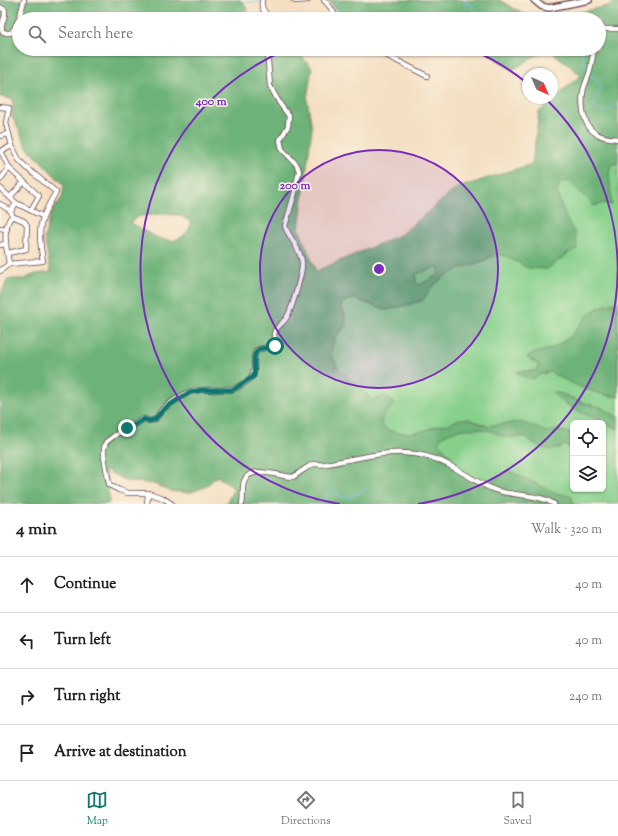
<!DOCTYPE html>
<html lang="en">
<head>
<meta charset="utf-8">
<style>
	:root { --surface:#fff; --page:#f2f2f2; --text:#202124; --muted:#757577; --line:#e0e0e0; --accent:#0f766e }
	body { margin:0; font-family:"Sorts Mill Goudy",serif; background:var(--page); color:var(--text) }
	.controls { position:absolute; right:12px; bottom:12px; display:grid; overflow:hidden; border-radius:6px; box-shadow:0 1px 3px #0004 }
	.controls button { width:36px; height:36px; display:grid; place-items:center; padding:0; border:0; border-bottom:1px solid var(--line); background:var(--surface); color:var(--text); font:20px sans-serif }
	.compass { position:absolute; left:522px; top:68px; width:36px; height:36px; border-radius:50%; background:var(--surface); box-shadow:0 1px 3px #0004; rotate:136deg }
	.stop { position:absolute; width:12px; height:12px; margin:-9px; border:3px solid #0f766e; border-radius:50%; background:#fff }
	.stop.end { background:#0f766e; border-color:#fff; box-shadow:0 1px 4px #0008 }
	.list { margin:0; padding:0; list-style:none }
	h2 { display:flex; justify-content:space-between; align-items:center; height:52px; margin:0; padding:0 16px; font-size:17px }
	h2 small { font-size:13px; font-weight:400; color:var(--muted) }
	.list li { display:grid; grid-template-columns:26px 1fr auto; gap:12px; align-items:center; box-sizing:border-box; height:56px; padding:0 16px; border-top:1px solid var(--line) }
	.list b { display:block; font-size:15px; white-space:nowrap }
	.list em { font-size:13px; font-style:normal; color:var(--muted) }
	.icon { flex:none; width:22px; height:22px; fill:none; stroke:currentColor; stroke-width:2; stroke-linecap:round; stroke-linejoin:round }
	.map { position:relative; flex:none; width:618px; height:504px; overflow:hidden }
	.search { position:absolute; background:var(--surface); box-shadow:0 1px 3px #0004; left:12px; right:12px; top:12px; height:44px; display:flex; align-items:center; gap:10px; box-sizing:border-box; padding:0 14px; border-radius:22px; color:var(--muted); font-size:15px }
	.sheet { height:276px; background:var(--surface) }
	nav { display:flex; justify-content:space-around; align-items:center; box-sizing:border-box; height:56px; border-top:1px solid var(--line); background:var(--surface); font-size:11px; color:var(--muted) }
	nav a { display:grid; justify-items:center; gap:2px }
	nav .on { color:var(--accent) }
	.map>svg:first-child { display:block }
	.green { fill:#87d08c; stroke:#68785c; fill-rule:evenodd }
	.forest { fill:#6db278; stroke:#5c6852; fill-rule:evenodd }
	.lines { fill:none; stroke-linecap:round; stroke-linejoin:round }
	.stream { stroke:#73c0ed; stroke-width:1 }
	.minor-casing { stroke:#643c42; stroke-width:6 }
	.major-casing { stroke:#643c42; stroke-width:8 }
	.minor { stroke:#fff; stroke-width:4.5 }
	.major { stroke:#fff; stroke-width:5.5 }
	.route { stroke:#0f766e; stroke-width:5 }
	.ring { fill:none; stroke:#7b2cbf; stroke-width:2 }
	.centre { fill:#7b2cbf; stroke:#fcf5e5; stroke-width:2 }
	.ring-label { font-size:12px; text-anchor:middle; font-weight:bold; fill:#7b2cbf; stroke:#fcf5e5; stroke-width:3; stroke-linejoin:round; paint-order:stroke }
</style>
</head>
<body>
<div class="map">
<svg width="618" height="504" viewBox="0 0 618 504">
	<rect width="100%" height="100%" fill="#fcf5e5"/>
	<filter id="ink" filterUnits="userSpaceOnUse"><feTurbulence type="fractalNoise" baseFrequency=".025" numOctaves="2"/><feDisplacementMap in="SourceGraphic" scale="8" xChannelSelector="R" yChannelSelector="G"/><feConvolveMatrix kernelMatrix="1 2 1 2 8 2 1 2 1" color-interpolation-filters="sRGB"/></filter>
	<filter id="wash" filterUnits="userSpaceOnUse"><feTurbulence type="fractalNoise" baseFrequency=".012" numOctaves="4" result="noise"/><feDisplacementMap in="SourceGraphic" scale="16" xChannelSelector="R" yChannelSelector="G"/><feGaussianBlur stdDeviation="0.9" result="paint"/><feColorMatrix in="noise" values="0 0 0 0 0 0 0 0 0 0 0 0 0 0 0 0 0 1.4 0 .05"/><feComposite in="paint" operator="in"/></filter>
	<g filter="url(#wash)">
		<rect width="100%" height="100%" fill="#f4dfc2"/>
		<path class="green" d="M618 150V504H463L330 390 320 307 509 203ZM573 423H603V489H573Z"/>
		<g class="forest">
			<path d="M0 0H241L248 10 246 19H19V49H294L296 50 312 68 307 99 312 128 299 229 316 271 400 235 457 188 532 164 539 112 581 75 548 49H599V19H427L383 8 343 19 329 0H499L526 15 550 18 576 13 611 5 618 0V39L616 43 618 51V163L611 165 609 173 612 205 604 203 594 206 569 181 560 182 557 193 566 218 575 234 577 249 570 252 547 269 528 268 506 256 496 254 483 261 459 269 444 277 432 287 422 301 387 310 354 299 345 301 341 306 345 315 346 324 335 339 330 353 340 371 346 375 373 401 384 395 395 404 383 416 381 424 387 430 398 433H410L423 431 440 425 449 424 459 419H469L487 426 520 422 538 428 545 432C555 430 563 430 573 435V448L565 445C551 453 543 450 531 441 529 439 526 437 524 437 517 436 509 438 502 436 498 435 495 432 491 431 476 427 446 427 438 442L451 457 454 468 482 487 509 471 556 493 571 496 574 504H228L227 502 234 488 217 476 205 487 189 493 170 491 154 484 126 481 105 470 110 501 108 504H0V295L8 279H24L36 274 51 272 44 238 51 213 62 198 64 185 27 147 12 116 13 99 0 97ZM161 214 179 215 191 222C190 228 189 230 184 235 170 250 143 230 130 222L140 216ZM437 267 439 268V274C432 279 426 281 420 285L416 283V274Z"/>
			<polygon points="482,49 547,49 512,70"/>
			<path d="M618 302V397C596 395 569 383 550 372L541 374 533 379 519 375 517 371H536L539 365 527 357 531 354 553 348 570 337 591 312 603 306Z"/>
			<path d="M552 392 559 393 584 403 600 407 618 417V429C597 418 567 410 552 392Z"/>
		</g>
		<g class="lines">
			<g class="stream">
				<polyline points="241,0 243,2 253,2 261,1"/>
				<polyline points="332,0 349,19"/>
				<path d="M368 19C380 2 412 13 427 19"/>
				<polyline points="464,19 465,2 470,4 481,19"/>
				<polyline points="580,49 588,71"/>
				<path d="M591 75 599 83 601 89 595 102V107C602 114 612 111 618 104"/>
				<path d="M322 504C327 500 326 494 330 489 334 491 337 495 341 497 350 500 360 492 367 488"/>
			</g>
		</g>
	</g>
	<g filter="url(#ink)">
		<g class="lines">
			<defs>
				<g id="minor">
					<path d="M262 0C260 8 265 12 270 19"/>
					<polyline points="294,0 295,1 308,0"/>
					<polyline points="324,0 331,8 337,19"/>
					<path d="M0 7 5 10C6 19 0 23 2 31L6 33H11C19 24 21 12 24 0"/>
					<polyline points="599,33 602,29 618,29"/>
					<polyline points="374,49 427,76"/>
					<path d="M594 49C593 56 591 64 590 71 588 78 584 85 583 92 581 106 583 127 597 134 603 138 611 138 618 139"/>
					<path d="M0 107 9 108 6 123 12 146 19 160 27 168 56 192C39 220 37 229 43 261L9 264 0 271"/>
					<polyline points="0,136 8,134"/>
					<polyline points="12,146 1,151 9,168 39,196 31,210"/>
					<polyline points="0,180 9,168"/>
					<polyline points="0,188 16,203 42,216"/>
					<polyline points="11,196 24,182"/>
					<polyline points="0,204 11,211"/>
					<polyline points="0,228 7,229"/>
					<polyline points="0,245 6,244"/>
					<polyline points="8,253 26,249 27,225 24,221 12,216"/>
					<path d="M9 264C7 250 1 228 12 216L11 211 16 203"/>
					<polyline points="147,504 148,493"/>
					<path d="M172 504 163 498 148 493H128L119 490 113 487 109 484 104 457V448L106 442 122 430 133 426 141 420 144 419 149 421 154 420C157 418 159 414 161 411 166 405 182 395 189 392 204 386 225 394 238 387 251 379 255 377 254 361 254 358 254 355 255 352 259 346 270 350 275 346 277 341 272 336 275 331 278 326 284 322 287 317 292 309 303 271 302 263 301 249 289 238 285 226L295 192 299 171 297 165 282 149 280 140 288 126 289 116 280 104 270 86 267 49"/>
					<path d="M242 504C244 496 241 486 245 479 253 465 281 477 293 477 298 474 309 465 314 464 318 464 323 465 326 464 364 458 396 445 435 459 456 466 474 482 495 490 512 496 540 494 554 504"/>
				</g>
				<polyline id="major" points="534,0 541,6 549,8 589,0"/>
			</defs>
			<use href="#minor" class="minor-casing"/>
			<use href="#major" class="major-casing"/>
			<use href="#minor" class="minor"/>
			<use href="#major" class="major"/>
		</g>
	</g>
	<g class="lines" filter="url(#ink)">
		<path class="route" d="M127 428 133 426 144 419 149 421 154 420 165 408 190 392 202 390H231L236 388 254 376C256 368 250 353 260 349 265 347 270 349 275 346"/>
	</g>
	<circle cx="379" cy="269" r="119" fill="#7b2cbf" fill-opacity=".12"/>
	<g class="ring">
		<circle cx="379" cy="269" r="119"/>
		<path d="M340 504A238 238 0 0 1 288 49M470 49A238 238 0 0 1 527 83M546 99A238 238 0 0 1 418 504"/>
	</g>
	<circle cx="379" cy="269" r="6" class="centre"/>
	<g class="ring-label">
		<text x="211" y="105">400 m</text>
		<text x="295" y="189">200 m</text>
	</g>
</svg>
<div class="controls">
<button><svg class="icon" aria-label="locate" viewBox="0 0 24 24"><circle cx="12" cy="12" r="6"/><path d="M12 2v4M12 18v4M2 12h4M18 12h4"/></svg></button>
<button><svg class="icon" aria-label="layers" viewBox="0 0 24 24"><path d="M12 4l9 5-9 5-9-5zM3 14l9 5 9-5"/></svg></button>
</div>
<svg class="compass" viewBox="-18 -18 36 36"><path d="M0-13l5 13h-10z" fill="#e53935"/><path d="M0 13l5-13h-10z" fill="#757577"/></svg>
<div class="stop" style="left:275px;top:346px"></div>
<div class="stop end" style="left:127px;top:428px"></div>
<div class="search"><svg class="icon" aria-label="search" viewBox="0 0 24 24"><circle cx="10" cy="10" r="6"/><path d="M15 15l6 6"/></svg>Search here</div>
</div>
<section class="sheet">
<h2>4 min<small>Walk · 320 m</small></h2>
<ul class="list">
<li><svg class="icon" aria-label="ahead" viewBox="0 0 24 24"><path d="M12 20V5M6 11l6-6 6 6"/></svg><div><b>Continue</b></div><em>40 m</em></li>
<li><svg class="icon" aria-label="left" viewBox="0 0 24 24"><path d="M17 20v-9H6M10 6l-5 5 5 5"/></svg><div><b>Turn left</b></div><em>40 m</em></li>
<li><svg class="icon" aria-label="right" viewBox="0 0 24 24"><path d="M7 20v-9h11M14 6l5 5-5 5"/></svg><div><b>Turn right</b></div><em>240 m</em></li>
<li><svg class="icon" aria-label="arrive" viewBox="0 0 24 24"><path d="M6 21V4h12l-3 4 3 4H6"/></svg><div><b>Arrive at destination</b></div></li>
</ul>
</section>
<nav>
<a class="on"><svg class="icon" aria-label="map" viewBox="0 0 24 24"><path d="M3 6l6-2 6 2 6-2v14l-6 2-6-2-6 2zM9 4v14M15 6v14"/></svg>Map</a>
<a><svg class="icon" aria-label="directions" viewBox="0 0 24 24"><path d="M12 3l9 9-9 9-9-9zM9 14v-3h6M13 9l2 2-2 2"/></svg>Directions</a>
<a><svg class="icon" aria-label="saved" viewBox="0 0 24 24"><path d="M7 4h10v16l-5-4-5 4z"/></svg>Saved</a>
</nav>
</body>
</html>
